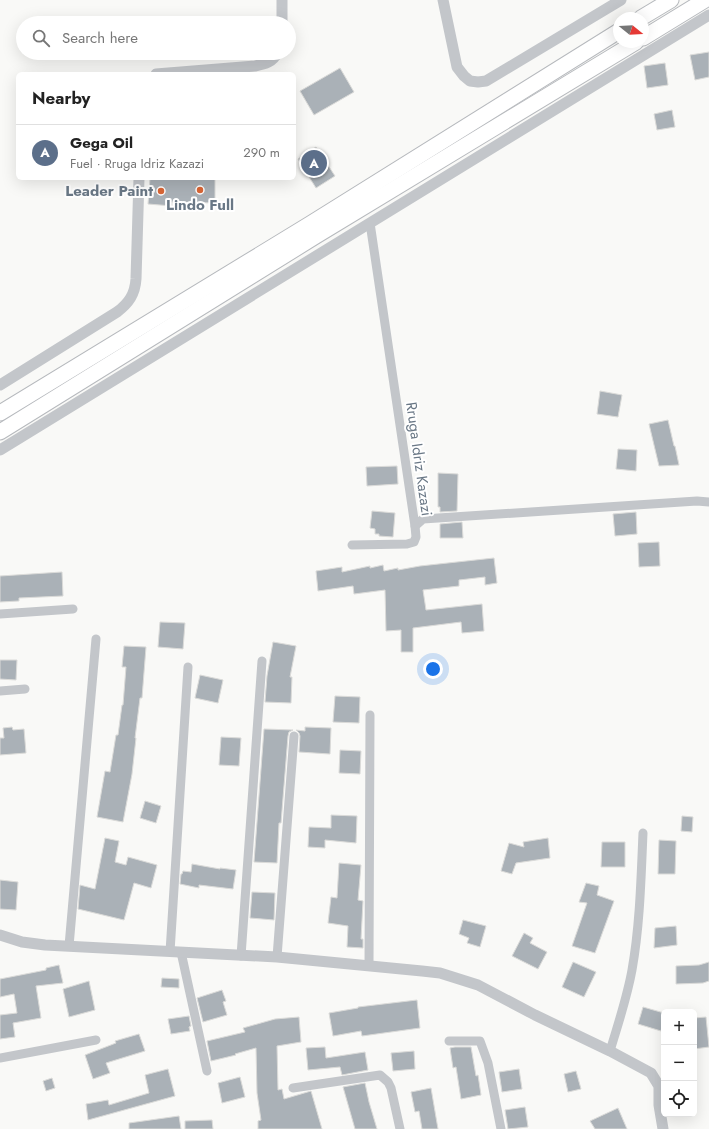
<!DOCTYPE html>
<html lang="en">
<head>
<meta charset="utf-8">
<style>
	:root { --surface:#fff; --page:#f6f6f6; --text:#222; --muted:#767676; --line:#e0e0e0; --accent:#d96636 }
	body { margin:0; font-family:Jost,sans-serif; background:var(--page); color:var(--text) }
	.controls { position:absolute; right:12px; bottom:12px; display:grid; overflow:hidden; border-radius:6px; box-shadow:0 4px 16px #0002 }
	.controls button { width:36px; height:36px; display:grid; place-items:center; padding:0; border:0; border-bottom:1px solid var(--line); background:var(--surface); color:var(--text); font:20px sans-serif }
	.compass { position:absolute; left:613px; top:12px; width:36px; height:36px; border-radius:50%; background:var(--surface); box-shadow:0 4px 16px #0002; rotate:108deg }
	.you { position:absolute; left:433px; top:669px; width:14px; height:14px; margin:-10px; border:3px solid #fff; border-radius:50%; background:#1a73e8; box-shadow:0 0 0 6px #1a73e833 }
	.badge { display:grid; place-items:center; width:26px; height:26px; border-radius:50%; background:var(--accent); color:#fff; font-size:13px; font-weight:700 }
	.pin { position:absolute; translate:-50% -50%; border:2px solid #fff; box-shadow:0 1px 4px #0006 }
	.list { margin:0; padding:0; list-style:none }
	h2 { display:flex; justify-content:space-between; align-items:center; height:52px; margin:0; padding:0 16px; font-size:17px }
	h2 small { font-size:13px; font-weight:400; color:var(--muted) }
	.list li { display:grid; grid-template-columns:26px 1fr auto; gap:12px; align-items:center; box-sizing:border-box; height:56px; padding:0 16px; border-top:1px solid var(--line) }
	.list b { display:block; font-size:15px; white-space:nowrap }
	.list p { margin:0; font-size:13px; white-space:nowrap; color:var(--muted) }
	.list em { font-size:13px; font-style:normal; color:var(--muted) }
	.icon { flex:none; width:22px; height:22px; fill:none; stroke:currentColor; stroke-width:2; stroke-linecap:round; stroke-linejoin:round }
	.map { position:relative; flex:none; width:709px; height:1129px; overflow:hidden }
	.search { position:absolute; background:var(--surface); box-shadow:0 4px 16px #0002; left:16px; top:16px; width:280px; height:44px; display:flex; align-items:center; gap:10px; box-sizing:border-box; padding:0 14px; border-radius:22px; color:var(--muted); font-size:15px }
	.panel { position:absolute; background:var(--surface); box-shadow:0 4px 16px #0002; left:16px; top:72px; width:280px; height:108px; border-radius:6px }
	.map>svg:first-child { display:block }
	.building { fill:#aab1b7; stroke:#dbdbd9 }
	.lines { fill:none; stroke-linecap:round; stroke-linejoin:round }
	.trunk-casing { stroke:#b6b9bd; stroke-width:17 }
	.minor { stroke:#c3c6ca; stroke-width:9 }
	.tertiary { stroke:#c3c6ca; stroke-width:11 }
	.trunk { stroke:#fff; stroke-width:15 }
	.poi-dot { fill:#d96636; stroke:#fff; stroke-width:1.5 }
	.labels { text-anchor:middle; stroke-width:4; stroke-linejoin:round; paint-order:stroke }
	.poi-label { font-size:15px; font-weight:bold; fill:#6a7886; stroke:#fff; text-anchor:end }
	.street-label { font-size:15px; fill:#6a7886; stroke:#fff }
</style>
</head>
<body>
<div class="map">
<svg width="709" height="1129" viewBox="0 0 709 1129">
	<rect width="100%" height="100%" fill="#f9f9f7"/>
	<g class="building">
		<polygon points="709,52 709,77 695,80 690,55"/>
		<polygon points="665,63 668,85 647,88 644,66"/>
		<polygon points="340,68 354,92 314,115 300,91"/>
		<polygon points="672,110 675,127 657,130 654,114"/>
		<polygon points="316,147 335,176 316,188 298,159"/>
		<polygon points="150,178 215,178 215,203 172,202 172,206 148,204"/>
		<polygon points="600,391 622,395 618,417 597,414"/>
		<polygon points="668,420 674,446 675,446 679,465 659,466 649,424"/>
		<polygon points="618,449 637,450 636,471 616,469"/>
		<polygon points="397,466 398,484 367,486 366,467"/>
		<polygon points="438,473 458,474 457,511 440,512 440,507 438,507"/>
		<polygon points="372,511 395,513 393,537 379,536 379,534 375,534 375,529 370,528"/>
		<polygon points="636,512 637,534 615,536 613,514"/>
		<polygon points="462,522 463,538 440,538 440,524"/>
		<polygon points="659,542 660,566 639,567 638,543"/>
		<polygon points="494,558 497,583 485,585 485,577 459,580 459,586 423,590 426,610 482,604 484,631 462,633 461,622 413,628 413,652 401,652 401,630 386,631 385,590 354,594 353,586 318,591 316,571 342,567 342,572 370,566 370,568 383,565 384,571 398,568 398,570 420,566"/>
		<polygon points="62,572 63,596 19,598 19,601 0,602 0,576"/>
		<polygon points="160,622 185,623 183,649 158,647"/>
		<polygon points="273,642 296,646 290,677 292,677 291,703 265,702 267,676"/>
		<polygon points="124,646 146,647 142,698 140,698 135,738 136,738 132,774 123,822 97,817 105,771 110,772 116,735 118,735 122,705 123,705 126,667 122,667"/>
		<polygon points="0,660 17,660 16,680 0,679"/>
		<polygon points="200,675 223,680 218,703 195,698"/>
		<polygon points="335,696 360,697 359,723 333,722"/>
		<polygon points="12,727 13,730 24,729 26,753 0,755 0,738 4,738 3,728"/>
		<polygon points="305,727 331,728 330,754 299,752 300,736 299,733 296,730 305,731"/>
		<polygon points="264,729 293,730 289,732 288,736 281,823 279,823 277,863 254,862"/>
		<polygon points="221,737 241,738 239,766 219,765"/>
		<polygon points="340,750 361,751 360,774 339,773"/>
		<polygon points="145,801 161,806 156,823 140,818"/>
		<polygon points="331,815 357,816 356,843 325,840 325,848 308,847 309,827 331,828"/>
		<polygon points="682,816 693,817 692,832 681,831"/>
		<polygon points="105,838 119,841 115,862 126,865 128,857 157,865 151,888 134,883 124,920 78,909 80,885 95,889"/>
		<polygon points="548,838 550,858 516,863 512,874 501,871 509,843 524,847 523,842"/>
		<polygon points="659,840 676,841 675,874 658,874"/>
		<polygon points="602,842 625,842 625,867 601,867"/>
		<polygon points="339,863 361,865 358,900 363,901 361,939 363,939 363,948 347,947 348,926 328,923 331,897 337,898"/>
		<polygon points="192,864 220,869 220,868 236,870 233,889 199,885 199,888 180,884 181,874 182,874 183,871 191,872"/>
		<polygon points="0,880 18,882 16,910 0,909"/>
		<polygon points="586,883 599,886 597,895 614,901 595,953 572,946 587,903 579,902"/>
		<polygon points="252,892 275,893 274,920 250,918"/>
		<polygon points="463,920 486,926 480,947 467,943 469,938 459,934"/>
		<polygon points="676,926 677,945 654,948 655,928"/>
		<polygon points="524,933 533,938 530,943 547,952 538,969 512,956"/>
		<polygon points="573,962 596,972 584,997 562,987"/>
		<polygon points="709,962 709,981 703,983 676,984 676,966 699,965"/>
		<polygon points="59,965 63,983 36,986 41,1018 13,1023 15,1037 0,1039 0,1015 17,1013 14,994 0,997 0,979 46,970 46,968"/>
		<polygon points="162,978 179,979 179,988 161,987"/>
		<polygon points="89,981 95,1010 69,1017 63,989"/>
		<polygon points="222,990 226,1001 223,1002 227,1015 203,1022 197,998"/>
		<polygon points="417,1000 420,1028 362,1036 361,1031 333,1036 329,1013 358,1008 358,1007"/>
		<polygon points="643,1007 664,1013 664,1019 661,1031 638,1024"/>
		<polygon points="189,1016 191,1026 189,1027 190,1031 171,1034 168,1019"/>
		<polygon points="299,1017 301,1042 277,1046 278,1090 282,1089 284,1099 311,1091 322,1129 258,1129 258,1121 261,1120 257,1093 256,1048 235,1054 236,1055 211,1061 207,1041 245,1032 243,1028 275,1019"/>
		<polygon points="706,1017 709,1047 694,1049 694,1018"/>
		<polygon points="139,1034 145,1051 106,1063 110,1073 93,1079 85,1055 116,1043 115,1041"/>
		<polygon points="325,1047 326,1058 365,1052 368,1070 342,1075 340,1067 308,1070 306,1048"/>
		<polygon points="455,1047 471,1047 476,1076 478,1075 481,1095 461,1099 456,1067 453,1068 450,1048"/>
		<polygon points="414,1051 415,1069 393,1071 391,1053"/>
		<polygon points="168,1069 175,1096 88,1120 86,1104 108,1100 109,1105 149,1093 145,1075"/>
		<polygon points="519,1069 522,1089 502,1092 499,1072"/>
		<polygon points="576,1071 581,1089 568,1092 564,1074"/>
		<polygon points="240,1077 245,1097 222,1103 218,1083"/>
		<polygon points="52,1078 55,1088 46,1091 43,1081"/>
		<polygon points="365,1083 369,1102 377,1129 355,1129 343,1087"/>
		<polygon points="431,1088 438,1129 422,1129 419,1111 415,1112 411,1092"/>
		<polygon points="525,1107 528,1127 508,1129 505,1110"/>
		<polygon points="618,1108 627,1129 595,1129 590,1121"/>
		<polygon points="179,1116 181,1129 129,1129 129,1123"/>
		<polygon points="212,1120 213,1129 185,1129 185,1121"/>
	</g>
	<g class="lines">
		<defs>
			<g id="trunk">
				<polyline points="641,18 671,0"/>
				<polyline points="643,38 705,0"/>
				<polyline points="0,413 310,224 619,31"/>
				<polyline points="0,432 316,236 636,42"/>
			</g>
		</defs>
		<use href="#trunk" class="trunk-casing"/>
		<g class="minor">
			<polyline points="370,223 415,526 423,519 697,501 709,502"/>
			<polyline points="352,545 407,544 414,542 416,537 415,526"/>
			<polyline points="0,614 73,609"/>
			<polyline points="0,691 25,689"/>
			<polyline points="69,946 96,639"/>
			<polyline points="170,952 188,667"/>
			<polyline points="181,952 207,1071"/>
			<polyline points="241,956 262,661"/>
			<polyline points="277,957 294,736"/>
			<polyline points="369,966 370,715"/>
			<polyline points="449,1041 480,1041 488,1063 501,1129"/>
			<path d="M610 1051C618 1024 627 998 632 970 640 925 641 878 643 833"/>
			<polyline points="0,1058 96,1040"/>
			<polyline points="293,1088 380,1075 388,1082 391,1088 400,1129"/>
		</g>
		<g class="tertiary">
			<polyline points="443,0 457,67 464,76 470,81 478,82 486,81 621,0"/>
			<polyline points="282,23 282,0"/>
			<path d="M156 74 255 66C265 64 273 62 277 53"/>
			<path d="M0 385 117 312C129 303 135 294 136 279L139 178"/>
			<polyline points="0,450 709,15"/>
			<polyline points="0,935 22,942 45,945 277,957 422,971 440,973 478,985 535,1015 610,1051 651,1073 659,1086 659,1105 663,1129"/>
		</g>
		<use href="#trunk" class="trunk"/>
	</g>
	<g class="poi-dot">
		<circle cx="200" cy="190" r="4"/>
		<circle cx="161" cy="191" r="4"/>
	</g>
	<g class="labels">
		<g class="poi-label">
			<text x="153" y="196">Leader Paint</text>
			<text x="200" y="210" text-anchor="middle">Lindo Full</text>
		</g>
		<g class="street-label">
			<text transform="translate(419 459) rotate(82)" y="5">Rruga Idriz Kazazi</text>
		</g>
	</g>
</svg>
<div class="controls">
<button>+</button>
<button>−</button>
<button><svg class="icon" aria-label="locate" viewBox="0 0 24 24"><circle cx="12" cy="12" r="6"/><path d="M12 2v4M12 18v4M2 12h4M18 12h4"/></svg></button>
</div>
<svg class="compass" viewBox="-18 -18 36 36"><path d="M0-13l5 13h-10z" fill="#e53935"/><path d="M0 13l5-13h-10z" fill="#767676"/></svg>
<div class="you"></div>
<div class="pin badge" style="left:314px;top:163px;background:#5c6f8a">A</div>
<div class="search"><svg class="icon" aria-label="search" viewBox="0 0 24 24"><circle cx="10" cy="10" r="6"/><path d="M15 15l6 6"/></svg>Search here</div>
<section class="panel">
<h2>Nearby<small></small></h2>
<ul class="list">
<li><span class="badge" style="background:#5c6f8a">A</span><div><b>Gega Oil</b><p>Fuel · Rruga Idriz Kazazi</p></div><em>290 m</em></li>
</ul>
</section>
</div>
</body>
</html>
